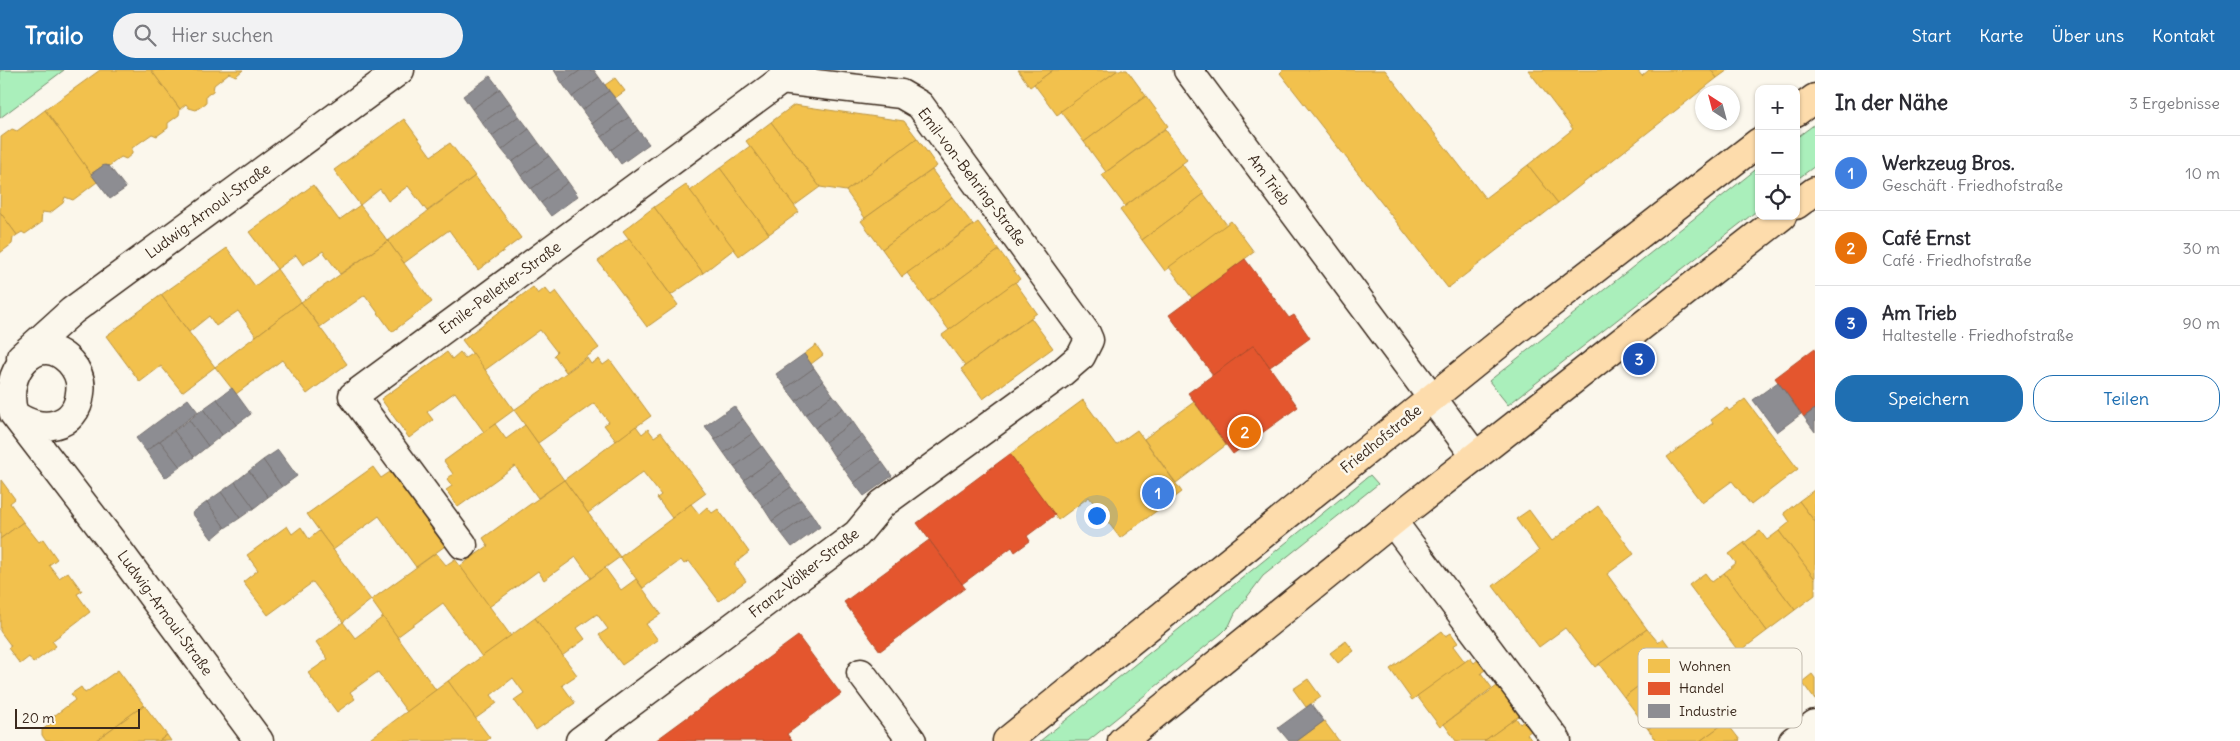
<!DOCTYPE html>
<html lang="de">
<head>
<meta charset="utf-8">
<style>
	:root { --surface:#fff; --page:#f2f2f3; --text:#2b2b33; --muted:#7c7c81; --line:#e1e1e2; --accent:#1f6fb2 }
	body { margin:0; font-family:Delius,sans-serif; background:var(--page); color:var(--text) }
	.controls { position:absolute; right:15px; top:15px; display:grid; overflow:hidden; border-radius:10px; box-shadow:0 1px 4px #0004 }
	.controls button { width:45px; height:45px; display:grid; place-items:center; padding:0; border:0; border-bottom:1px solid var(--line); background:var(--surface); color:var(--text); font:25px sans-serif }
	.compass { position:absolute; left:1695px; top:15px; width:45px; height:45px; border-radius:50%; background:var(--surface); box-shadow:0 1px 4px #0004; rotate:324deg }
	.scale { position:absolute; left:15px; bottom:12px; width:125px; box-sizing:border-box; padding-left:5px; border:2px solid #3b2a1e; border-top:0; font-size:14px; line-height:18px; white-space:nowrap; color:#3b2a1e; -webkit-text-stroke:4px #fbf7ec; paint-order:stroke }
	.you { position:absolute; left:1096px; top:445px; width:18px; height:18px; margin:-12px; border:4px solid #fff; border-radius:50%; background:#1a73e8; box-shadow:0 0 0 8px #1a73e833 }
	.badge { display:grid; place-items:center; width:32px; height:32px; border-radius:50%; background:var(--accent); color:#fff; font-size:16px; font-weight:700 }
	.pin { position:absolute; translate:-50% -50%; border:2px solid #fff; box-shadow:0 1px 5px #0006 }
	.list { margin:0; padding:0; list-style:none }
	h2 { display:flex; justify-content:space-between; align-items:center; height:65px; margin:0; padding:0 20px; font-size:21px }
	h2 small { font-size:16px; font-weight:400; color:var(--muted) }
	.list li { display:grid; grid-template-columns:32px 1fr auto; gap:15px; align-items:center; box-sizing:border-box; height:75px; padding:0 20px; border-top:1px solid var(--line) }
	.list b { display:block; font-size:19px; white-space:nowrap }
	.list p { margin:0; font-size:16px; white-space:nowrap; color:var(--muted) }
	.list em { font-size:16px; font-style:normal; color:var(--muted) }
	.actions { display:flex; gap:10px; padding:15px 20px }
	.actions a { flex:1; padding:11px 0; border:1px solid var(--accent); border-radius:20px; text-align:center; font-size:18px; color:var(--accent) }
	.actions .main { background:var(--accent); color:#fff }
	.icon { flex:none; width:28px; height:28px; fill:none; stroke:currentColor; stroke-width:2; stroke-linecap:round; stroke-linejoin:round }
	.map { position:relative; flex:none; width:1815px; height:671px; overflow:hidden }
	header { display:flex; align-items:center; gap:30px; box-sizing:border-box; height:70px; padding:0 25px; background:var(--accent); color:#fff }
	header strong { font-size:24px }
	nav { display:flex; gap:28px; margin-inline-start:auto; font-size:18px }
	.search { width:350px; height:45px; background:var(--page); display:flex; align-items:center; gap:12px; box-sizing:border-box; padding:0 18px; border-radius:28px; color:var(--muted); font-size:19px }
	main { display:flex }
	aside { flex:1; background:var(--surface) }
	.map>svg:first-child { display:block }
	.green { fill:#aaefbb; stroke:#728c6c }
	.homes { fill:#f2c14e; stroke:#bb9440 }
	.shops { fill:#e4572e; stroke:#b14a29 }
	.industry { fill:#8d8d92; stroke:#746f6f }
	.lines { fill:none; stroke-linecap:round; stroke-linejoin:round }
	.minor-casing { stroke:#3b2a1e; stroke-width:31 }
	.major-casing { stroke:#3b2a1e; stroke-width:31 }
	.minor { stroke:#fbf7ec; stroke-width:28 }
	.major { stroke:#fddcac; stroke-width:28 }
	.labels { text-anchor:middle; stroke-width:5; stroke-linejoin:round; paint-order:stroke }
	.street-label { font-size:15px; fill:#3b2a1e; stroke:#fbf7ec }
	.key { fill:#fbf7ec; stroke:#c1baae; stroke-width:1 }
	.key-label { font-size:14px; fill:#3b2a1e }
</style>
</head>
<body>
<header>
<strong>Trailo</strong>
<div class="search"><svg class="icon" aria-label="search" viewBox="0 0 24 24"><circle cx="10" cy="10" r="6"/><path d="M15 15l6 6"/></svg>Hier suchen</div>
<nav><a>Start</a><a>Karte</a><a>Über uns</a><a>Kontakt</a></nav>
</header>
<main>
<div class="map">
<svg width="1815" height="671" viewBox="0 0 1815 671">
	<rect width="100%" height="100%" fill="#fbf7ec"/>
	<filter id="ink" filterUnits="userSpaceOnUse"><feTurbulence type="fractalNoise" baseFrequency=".02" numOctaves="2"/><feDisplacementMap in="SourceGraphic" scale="10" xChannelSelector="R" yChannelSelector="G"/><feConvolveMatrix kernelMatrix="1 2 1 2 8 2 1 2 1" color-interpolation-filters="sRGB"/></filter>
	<g filter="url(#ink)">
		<g class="green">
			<polygon points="0,0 64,0 0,48"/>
			<polygon points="1815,54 1815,96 1796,110 1796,68"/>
			<polygon points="1759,97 1759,139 1508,335 1489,311"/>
			<polygon points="1370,405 1378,414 1263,506 1235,543 1229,556 1222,563 1088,671 1040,671"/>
		</g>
		<g class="homes">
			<polygon points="100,0 151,0 180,39 179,45 168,53 168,58 157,66 152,64 132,78 132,84 126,89 121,87 109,96 104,95 91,104 45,40"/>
			<polygon points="151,0 243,0 236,6 229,3 214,15 213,21 206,26 206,33 196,40 189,38 186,34 180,39"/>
			<polygon points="1018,0 1053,0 1030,17"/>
			<polygon points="1053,0 1118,0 1057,45 1034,14"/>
			<polygon points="1118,0 1127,0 1146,26 1084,72 1061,41"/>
			<polygon points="1283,0 1385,0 1485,128 1528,95 1558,133 1448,218 1280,3"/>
			<polygon points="1528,0 1637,0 1642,6 1649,0 1711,0 1717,8 1558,133 1528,95 1573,59"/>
			<polygon points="1711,0 1728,0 1717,8"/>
			<polygon points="615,8 625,21 615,28 605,15"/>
			<polygon points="1146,26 1168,56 1106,102 1084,72"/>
			<polygon points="794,35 904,51 917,68 846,121 820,117 771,52"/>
			<polygon points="45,40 97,112 73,130 65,127 63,133 50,143 42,142 41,153 25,164 22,162 17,165 0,142 1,67 12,59 17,61"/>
			<polygon points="404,49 431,86 450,73 475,106 427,141 408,116 388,131 380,119 360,135 334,100"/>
			<polygon points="771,52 820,117 794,136 746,71"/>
			<polygon points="1165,59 1187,90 1125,136 1102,105"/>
			<polygon points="917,68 937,96 865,148 846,121"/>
			<polygon points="750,76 799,142 769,164 720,98"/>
			<polygon points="1182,94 1204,124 1142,170 1120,140"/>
			<polygon points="720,98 769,164 739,186 690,121"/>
			<polygon points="932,100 952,127 882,179 861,151"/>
			<polygon points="475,106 521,168 478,200 449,160 404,193 388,171"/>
			<polygon points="313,115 339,150 360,135 388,171 340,204 323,181 303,195 296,185 277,199 249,162"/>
			<polygon points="686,115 734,179 703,203 654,137"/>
			<polygon points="1204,124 1227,155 1165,201 1142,170"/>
			<polygon points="952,127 973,155 902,207 882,179"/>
			<polygon points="654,137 703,203 671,225 623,161"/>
			<polygon points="0,142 17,165 13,168 12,174 0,183"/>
			<polygon points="1231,151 1254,182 1192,228 1169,197"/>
			<polygon points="978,152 999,180 928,232 907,203"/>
			<polygon points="629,168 678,235 647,257 598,191"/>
			<polygon points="388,171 432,232 392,262 365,225 320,257 301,232"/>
			<polygon points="227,178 255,216 277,199 301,232 256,266 238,241 216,256 209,246 189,262 161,225"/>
			<polygon points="999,180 1020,209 949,260 928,232"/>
			<polygon points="1015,212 1037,243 965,296 942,265"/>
			<polygon points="533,217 538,224 545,218 551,225 556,221 599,278 566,302 554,285 557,282 540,260 485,300 462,270"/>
			<polygon points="161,225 215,297 182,322 161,296 140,312 106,266"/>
			<polygon points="301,232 347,294 307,324 282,290 236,324 215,297"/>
			<polygon points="1031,248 1053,278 983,329 961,299"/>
			<polygon points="816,275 823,285 811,294 804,284"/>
			<polygon points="447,282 452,289 460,282 465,288 473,283 514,340 484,362 455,322 427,342 433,350 409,368 381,329"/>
			<polygon points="587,288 591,294 599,289 603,295 610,290 651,346 616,371 604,355 609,352 594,333 538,373 514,340"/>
			<polygon points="1745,329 1798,399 1751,435 1732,411 1702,433 1667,387 1713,353 1711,350 1727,338 1729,341"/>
			<polygon points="1083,330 1116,375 1137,360 1182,422 1120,468 1089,427 1058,450 1010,384"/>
			<polygon points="1194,332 1226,375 1176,413 1144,369"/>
			<polygon points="495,354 506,369 525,355 564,410 538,428 515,396 458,437 446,420 452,416 447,409 453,404 444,391"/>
			<polygon points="636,356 642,364 648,359 654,367 661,362 706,423 672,448 657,428 661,425 643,402 588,443 564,410"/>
			<polygon points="373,397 381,408 390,402 445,476 416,497 379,446 333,480 307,444"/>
			<polygon points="1,410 15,429 10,433 23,452 0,469"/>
			<polygon points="564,410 620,487 591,508 576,487 544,510 538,501 489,537 460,496 488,476 483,468"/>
			<polygon points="1814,420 1815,422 1815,452 1799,431"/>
			<polygon points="1799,431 1815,452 1815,509 1779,461 1790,452 1784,443"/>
			<polygon points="691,434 699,444 707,437 712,443 718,439 749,482 734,494 746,511 719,531 689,491 684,494 681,490 643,518 620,487"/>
			<polygon points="1598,436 1634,484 1607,504 1647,559 1595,597 1565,558 1539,577 1493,516 1539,481 1516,449 1529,440 1552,471"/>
			<polygon points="23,452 39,472 43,469 57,489 49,495 59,508 68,502 82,521 77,524 90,542 52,571 56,576 33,593 29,587 20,594 8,578 11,576 0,561 0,469"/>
			<polygon points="287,456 292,464 301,457 309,469 319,461 371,530 343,552 313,512 268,545 243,512 258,500 247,485"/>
			<polygon points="1760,461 1767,470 1779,461 1815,509 1815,525 1795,540 1744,473"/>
			<polygon points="1744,473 1795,540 1767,561 1724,503 1736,493 1729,484"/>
			<polygon points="436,483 446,495 455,489 511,566 482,587 443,533 397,567 371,530"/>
			<polygon points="605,498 621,520 636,509 661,544 646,554 658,570 622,595 599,565 608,559 597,544 577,558 585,569 562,586 535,548"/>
			<polygon points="1705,503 1712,512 1724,503 1767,561 1739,582 1689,515"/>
			<polygon points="383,547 436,620 407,642 378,602 350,622 355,629 337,642 308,603 328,589 316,572 343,552 355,568"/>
			<polygon points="535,548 577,605 562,615 575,633 536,660 514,630 524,623 513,608 491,625 497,633 475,649 448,611"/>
			<polygon points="1647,559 1658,572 1663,568 1677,587 1624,627 1599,594"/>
			<polygon points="1442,561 1446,566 1451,563 1458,573 1453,576 1465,592 1412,630 1390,599"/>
			<polygon points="1346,571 1354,581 1338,593 1330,583"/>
			<polygon points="1677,587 1691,605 1686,609 1697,623 1648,659 1624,627"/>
			<polygon points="1470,588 1474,593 1479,589 1486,599 1481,603 1492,618 1440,657 1417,626"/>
			<polygon points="118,600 144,635 95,671 46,671 42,665 42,660 53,652 50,649 75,630 71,624 81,617 85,623"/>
			<polygon points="1812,604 1815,608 1815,630 1802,612"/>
			<polygon points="1308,609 1321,627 1306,637 1293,619"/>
			<polygon points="448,611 490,668 486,671 367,671"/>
			<polygon points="1497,616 1500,621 1505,617 1512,627 1508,631 1519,646 1484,671 1456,671 1444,654"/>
			<polygon points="1697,623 1707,637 1712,633 1726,652 1700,671 1657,671 1648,659"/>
			<polygon points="144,635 167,665 159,671 95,671"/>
			<polygon points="1516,648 1520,654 1525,650 1532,660 1527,664 1532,671 1484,671"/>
			<polygon points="1324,651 1339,671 1297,671"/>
			<polygon points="1726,652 1740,670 1739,671 1700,671"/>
			<polygon points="167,665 171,671 159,671"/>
		</g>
		<g class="shops">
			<polygon points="1245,189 1289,248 1294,245 1310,268 1270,297 1254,275 1213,305 1169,245"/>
			<polygon points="1254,275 1298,337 1233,384 1188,323"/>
			<polygon points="1815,278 1815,339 1804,347 1775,308"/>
			<polygon points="1010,384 1055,445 1027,466 1030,471 1015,482 1012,477 962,514 917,453"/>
			<polygon points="929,470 965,518 880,581 844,532"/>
			<polygon points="798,566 841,624 787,664 792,671 655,671"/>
		</g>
		<g class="industry">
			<polygon points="554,0 581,0 562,13"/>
			<polygon points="581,0 594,0 599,7 572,27 562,13"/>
			<polygon points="490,6 500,19 472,39 463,26"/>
			<polygon points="599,7 609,21 582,40 572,27"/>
			<polygon points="500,19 510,33 482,53 472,39"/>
			<polygon points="609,21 619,33 592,54 582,40"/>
			<polygon points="510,33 519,46 492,66 482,53"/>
			<polygon points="619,33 629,47 602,67 592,54"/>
			<polygon points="519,46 529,59 502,80 492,66"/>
			<polygon points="629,47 638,60 611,80 602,67"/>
			<polygon points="529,59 539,73 512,92 502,80"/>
			<polygon points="638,60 649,74 621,94 611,80"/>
			<polygon points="539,73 549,86 521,106 512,92"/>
			<polygon points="549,86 559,99 531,119 521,106"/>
			<polygon points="104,95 109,96 126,118 110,129 91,104"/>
			<polygon points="559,99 568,112 541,133 531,119"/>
			<polygon points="568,112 578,126 551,146 541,133"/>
			<polygon points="804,284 814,298 786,318 776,304"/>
			<polygon points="814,298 823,311 796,331 786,318"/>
			<polygon points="823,311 833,325 805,345 796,331"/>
			<polygon points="1778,312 1801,344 1777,362 1753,330"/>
			<polygon points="232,318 251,344 236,355 217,329"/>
			<polygon points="833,325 843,338 815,358 805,345"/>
			<polygon points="188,329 198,342 146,381 136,368"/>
			<polygon points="217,329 236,355 222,365 203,339"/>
			<polygon points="734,336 743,349 715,370 705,356"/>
			<polygon points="843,338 853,352 825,372 815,358"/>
			<polygon points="203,339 222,365 208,376 189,350"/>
			<polygon points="1815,339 1815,362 1804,347"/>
			<polygon points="743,349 753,363 724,383 715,370"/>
			<polygon points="189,350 208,376 194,387 174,361"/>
			<polygon points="853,352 862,365 834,386 825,372"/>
			<polygon points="174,361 194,387 180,397 160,371"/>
			<polygon points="753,363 762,376 734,397 724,383"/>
			<polygon points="862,365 872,379 844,399 834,386"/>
			<polygon points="160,371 180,397 165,408 146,381"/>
			<polygon points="762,376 772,390 744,410 734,397"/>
			<polygon points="872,379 882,392 854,413 844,399"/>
			<polygon points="278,380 297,406 282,417 263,390"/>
			<polygon points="263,390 282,417 268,427 249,401"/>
			<polygon points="772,390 782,403 753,423 744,410"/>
			<polygon points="882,392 892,406 864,426 854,413"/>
			<polygon points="249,401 268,427 254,438 235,412"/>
			<polygon points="782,403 791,417 763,437 753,423"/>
			<polygon points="235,412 254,438 240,448 221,422"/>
			<polygon points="791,417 801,430 772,451 763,437"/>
			<polygon points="221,422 240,448 225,458 207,432"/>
			<polygon points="801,430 811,443 782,464 772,451"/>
			<polygon points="207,432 225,458 212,469 192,443"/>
			<polygon points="811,443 820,457 792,477 782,464"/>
			<polygon points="1311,634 1324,651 1297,671 1289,671 1278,658"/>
		</g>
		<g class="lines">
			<defs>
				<g id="minor">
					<polyline points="1188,0 1476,387"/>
					<polyline points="21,287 72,241 400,0"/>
					<path d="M14 344C39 364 77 359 80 323 82 311 78 301 70 292 38 258 0 303 14 344L110 469 259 671"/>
					<polyline points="1393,452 1557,671"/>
					<polyline points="463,475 353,326 795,0"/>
					<polyline points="861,603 912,671"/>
					<polyline points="580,671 857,464 882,434 1059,305 1081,286 1089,270 1086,263 920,35 901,24 781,10"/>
					<polyline points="1793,671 1815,654"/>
				</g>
				<g id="major">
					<polyline points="1796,42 1815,28"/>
					<polyline points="1796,135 1815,121"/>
					<polyline points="1007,671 1515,261 1759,72"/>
					<polyline points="1122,671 1407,440 1782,146"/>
				</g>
			</defs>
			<use href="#minor" class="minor-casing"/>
			<use href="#major" class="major-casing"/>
			<use href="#minor" class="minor"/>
			<use href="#major" class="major"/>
		</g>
	</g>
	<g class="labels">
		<g class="street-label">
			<text transform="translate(972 107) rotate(53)" y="5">Emil-von-Behring-Straße</text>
			<text transform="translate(1269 110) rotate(54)" y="5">Am Trieb</text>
			<text transform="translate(208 141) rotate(-36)" y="5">Ludwig-Arnoul-Straße</text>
			<text transform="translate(500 218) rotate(-36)" y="5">Emile-Pelletier-Straße</text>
			<text transform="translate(1381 369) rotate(-39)" y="5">Friedhofstraße</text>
			<text transform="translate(804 503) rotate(-38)" y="5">Franz-Völker-Straße</text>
			<text transform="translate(165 543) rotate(54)" y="5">Ludwig-Arnoul-Straße</text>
		</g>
	</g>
	<rect x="1638" y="578" width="164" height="80" rx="8" class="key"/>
	<rect x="1648" y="589" width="22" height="14" fill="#f2c14e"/>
	<rect x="1648" y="612" width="22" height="13" fill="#e4572e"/>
	<rect x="1648" y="634" width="22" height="14" fill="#8d8d92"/>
	<g class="key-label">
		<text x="1679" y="601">Wohnen</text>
		<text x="1679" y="623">Handel</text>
		<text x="1679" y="646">Industrie</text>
	</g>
</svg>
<div class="controls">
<button>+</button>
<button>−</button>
<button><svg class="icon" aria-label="locate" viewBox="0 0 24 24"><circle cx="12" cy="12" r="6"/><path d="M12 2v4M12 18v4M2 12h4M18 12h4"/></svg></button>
</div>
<svg class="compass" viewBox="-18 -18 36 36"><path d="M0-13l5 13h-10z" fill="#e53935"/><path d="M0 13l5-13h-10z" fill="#7c7c81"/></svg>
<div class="scale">20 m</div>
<div class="you"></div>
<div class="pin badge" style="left:1158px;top:423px;background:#3f7fe0">1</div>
<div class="pin badge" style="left:1245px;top:362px;background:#e8710a">2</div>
<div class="pin badge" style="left:1639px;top:289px;background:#1a4fb4">3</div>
</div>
<aside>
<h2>In der Nähe<small>3 Ergebnisse</small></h2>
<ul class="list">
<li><span class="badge" style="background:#3f7fe0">1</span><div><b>Werkzeug Bros.</b><p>Geschäft · Friedhofstraße</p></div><em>10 m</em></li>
<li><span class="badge" style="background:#e8710a">2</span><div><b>Café Ernst</b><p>Café · Friedhofstraße</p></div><em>30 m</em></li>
<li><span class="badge" style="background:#1a4fb4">3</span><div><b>Am Trieb</b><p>Haltestelle · Friedhofstraße</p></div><em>90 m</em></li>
</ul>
<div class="actions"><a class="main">Speichern</a><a>Teilen</a></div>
</aside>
</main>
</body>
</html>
